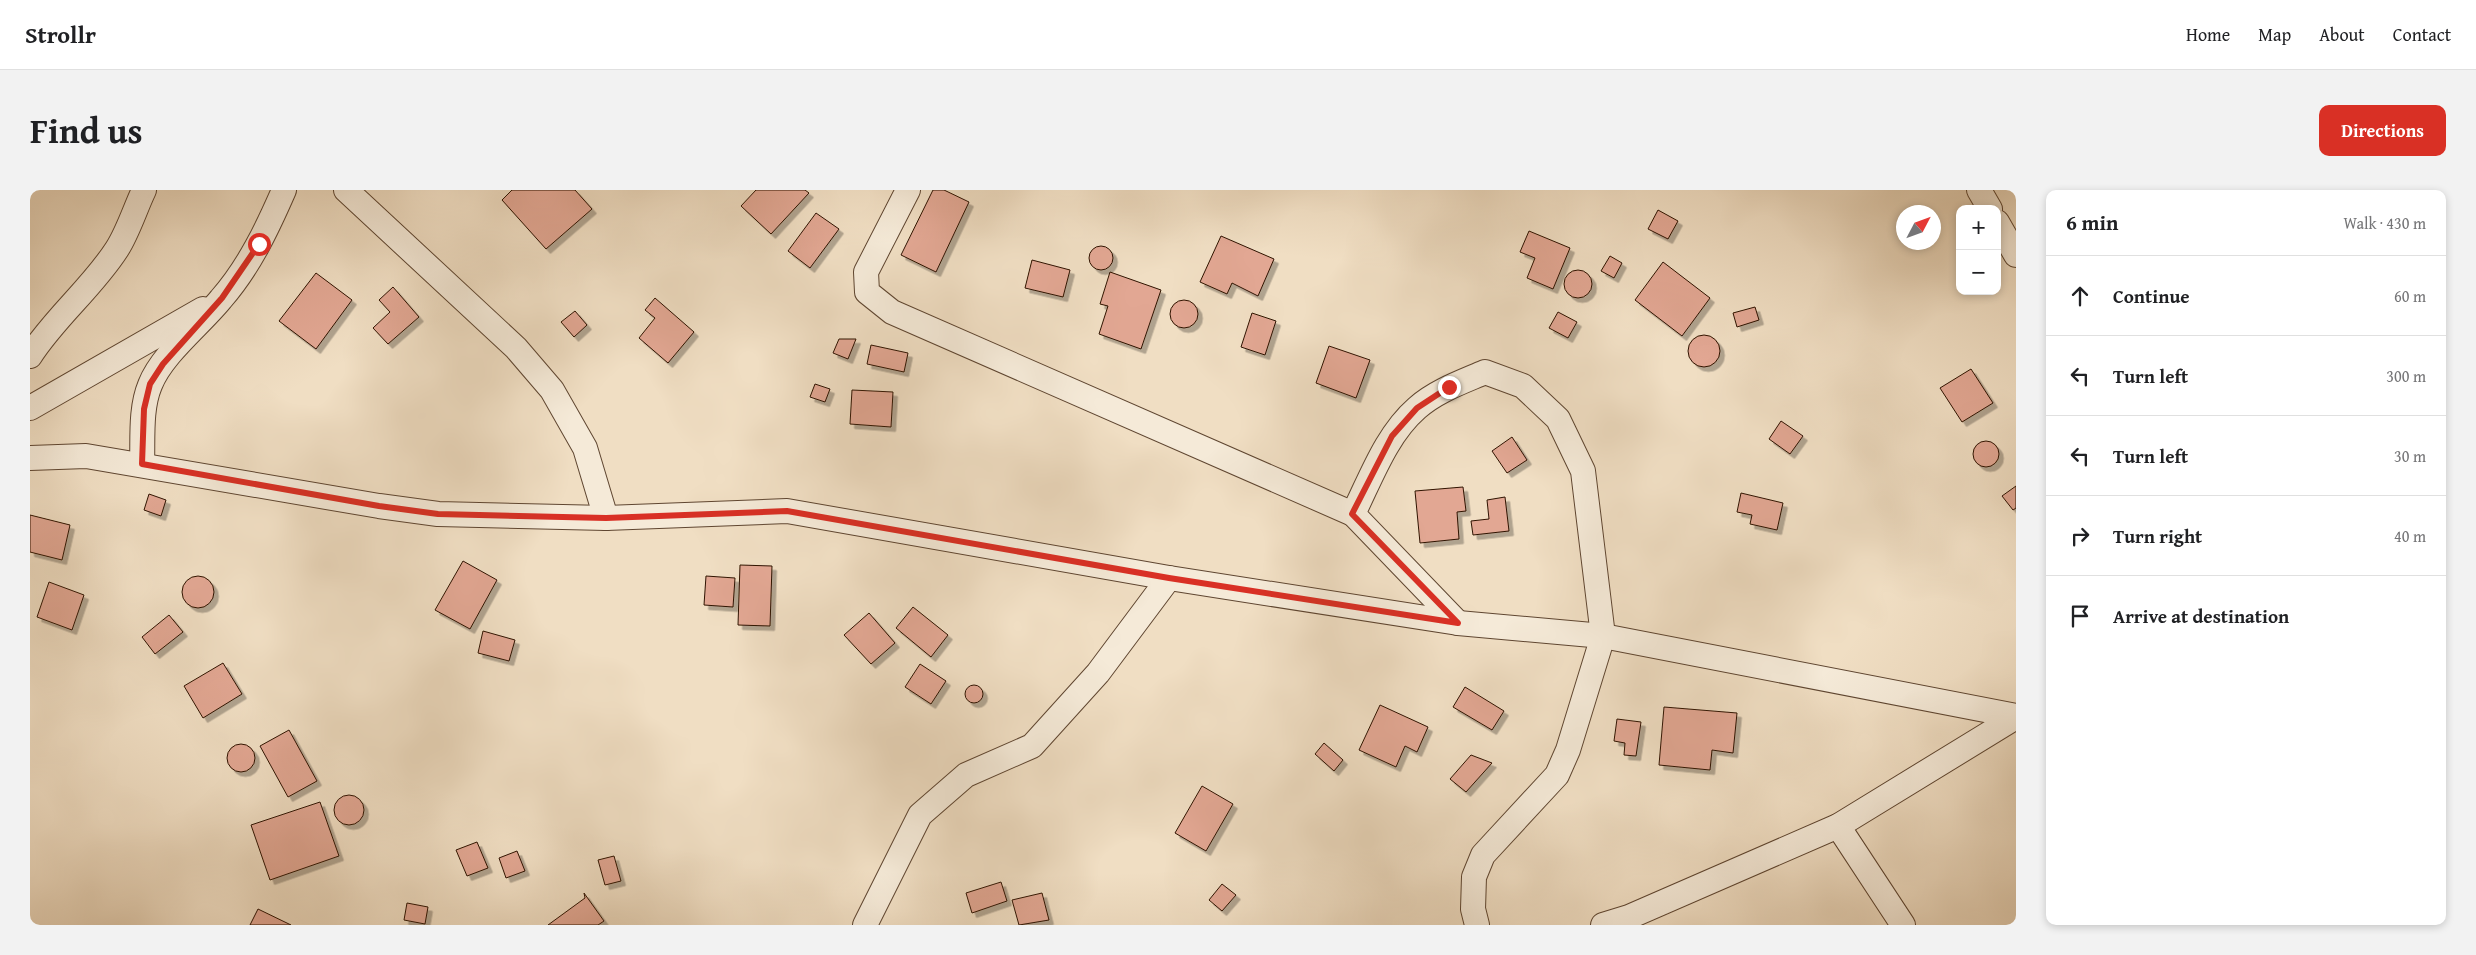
<!DOCTYPE html>
<html lang="en">
<head>
<meta charset="utf-8">
<style>
	:root { --surface:#fff; --page:#f2f2f2; --text:#202124; --muted:#757577; --line:#e0e0e0; --accent:#d93025 }
	body { margin:0; font-family:"Gentium Book Plus",serif; background:var(--page); color:var(--text) }
	.controls { position:absolute; right:15px; top:15px; display:grid; overflow:hidden; border-radius:10px; box-shadow:0 2px 8px #0003 }
	.controls button { width:45px; height:45px; display:grid; place-items:center; padding:0; border:0; border-bottom:1px solid var(--line); background:var(--surface); color:var(--text); font:25px sans-serif }
	.compass { position:absolute; left:1866px; top:15px; width:45px; height:45px; border-radius:50%; background:var(--surface); box-shadow:0 2px 8px #0003; rotate:49deg }
	.stop { position:absolute; width:15px; height:15px; margin:-11px; border:4px solid #d93025; border-radius:50%; background:#fff }
	.stop.end { background:#d93025; border-color:#fff; box-shadow:0 1px 5px #0008 }
	.list { margin:0; padding:0; list-style:none }
	h2 { display:flex; justify-content:space-between; align-items:center; height:65px; margin:0; padding:0 20px; font-size:21px }
	h2 small { font-size:16px; font-weight:400; color:var(--muted) }
	.list li { display:grid; grid-template-columns:32px 1fr auto; gap:15px; align-items:center; box-sizing:border-box; height:80px; padding:0 20px; border-top:1px solid var(--line) }
	.list b { display:block; font-size:19px; white-space:nowrap }
	.list em { font-size:16px; font-style:normal; color:var(--muted) }
	.icon { flex:none; width:28px; height:28px; fill:none; stroke:currentColor; stroke-width:2; stroke-linecap:round; stroke-linejoin:round }
	.map { position:relative; flex:none; width:1986px; height:735px; overflow:hidden; border-radius:10px }
	header { display:flex; align-items:center; gap:30px; box-sizing:border-box; height:70px; padding:0 25px; background:var(--surface); border-bottom:1px solid var(--line) }
	header strong { font-size:24px }
	nav { display:flex; gap:28px; margin-inline-start:auto; font-size:18px }
	.intro { display:flex; align-items:center; justify-content:space-between; box-sizing:border-box; height:120px; padding:0 30px }
	h1 { margin:0; font-size:35px }
	.button { padding:12px 22px; border-radius:10px; background:var(--accent); color:#fff; font-size:18px; font-weight:700 }
	main { display:flex; gap:30px; padding:0 30px }
	aside { flex:1; background:var(--surface); border-radius:10px; box-shadow:0 2px 8px #0003 }
	.map>svg:first-child { display:block }
	.building { fill:#e2a793; stroke:#2f1300; filter:url(#shadow) }
	.lines { fill:none; stroke-linecap:round; stroke-linejoin:round }
	.street-casing { stroke:#5f4631; stroke-width:26 }
	.street { stroke:#f5ead8; stroke-width:24 }
	.route { stroke:#d93025; stroke-width:6 }
</style>
</head>
<body>
<header>
<strong>Strollr</strong>
<nav><a>Home</a><a>Map</a><a>About</a><a>Contact</a></nav>
</header>
<div class="intro"><h1>Find us</h1><a class="button">Directions</a></div>
<main>
<div class="map">
<svg width="1986" height="735" viewBox="0 0 1986 735">
	<defs>
		<filter id="shadow"><feDropShadow dx="4.5" dy="4.5" stdDeviation="0" flood-color="#0004"/></filter>
	</defs>
	<rect width="100%" height="100%" fill="#f0dec3"/>
	<filter id="stains"><feTurbulence type="fractalNoise" baseFrequency=".004" numOctaves="4"/><feColorMatrix values="0 0 0 0 .2 0 0 0 0 .09 0 0 0 0 .02 0 0 0 .5 -.17"/></filter>
	<radialGradient id="worn" r=".72"><stop offset=".6" stop-color="#630" stop-opacity="0"/><stop offset="1" stop-color="#630" stop-opacity=".3"/></radialGradient>
	<g class="building">
		<polygon points="482,0 545,0 562,19 516,59 472,10"/>
		<polygon points="726,0 775,0 779,3 741,44 711,16"/>
		<polygon points="903,0 914,0 939,12 906,82 871,65"/>
		<polygon points="1628,20 1648,31 1638,49 1618,39"/>
		<polygon points="786,23 809,39 780,78 758,61"/>
		<polygon points="1499,41 1540,58 1523,99 1497,88 1505,68 1490,62"/>
		<polygon points="1191,46 1244,69 1228,106 1202,93 1197,104 1170,92"/>
		<circle cx="1071" cy="68" r="12"/>
		<polygon points="1580,66 1592,73 1584,88 1571,81"/>
		<polygon points="1002,70 1040,80 1033,107 995,98"/>
		<polygon points="1633,72 1680,108 1652,146 1605,110"/>
		<circle cx="1548" cy="94" r="14"/>
		<polygon points="1080,82 1131,100 1111,159 1069,144 1078,116 1070,114"/>
		<polygon points="286,83 322,110 286,159 249,131"/>
		<polygon points="363,97 389,127 358,154 343,138 360,122 349,110"/>
		<polygon points="625,108 664,142 638,173 609,148 625,128 615,120"/>
		<circle cx="1154" cy="124" r="14"/>
		<polygon points="1725,117 1729,130 1707,137 1703,123"/>
		<polygon points="545,121 557,135 544,147 531,132"/>
		<polygon points="1528,122 1547,132 1538,148 1519,138"/>
		<polygon points="1222,123 1246,131 1235,165 1211,157"/>
		<circle cx="1674" cy="161" r="16"/>
		<polygon points="809,149 826,149 818,169 803,163"/>
		<polygon points="841,155 878,163 874,182 837,174"/>
		<polygon points="1299,156 1340,170 1326,208 1286,193"/>
		<polygon points="1941,179 1963,213 1932,232 1910,198"/>
		<polygon points="785,194 800,199 795,212 780,207"/>
		<polygon points="822,200 863,202 861,237 820,234"/>
		<polygon points="1751,231 1773,246 1760,264 1739,249"/>
		<polygon points="1482,247 1497,270 1477,283 1462,261"/>
		<circle cx="1956" cy="264" r="13"/>
		<polygon points="1986,296 1986,318 1983,320 1972,306"/>
		<polygon points="1433,297 1436,321 1427,322 1429,349 1390,353 1385,301"/>
		<polygon points="1711,303 1753,313 1747,340 1720,334 1722,325 1707,322"/>
		<polygon points="119,304 136,310 131,326 114,320"/>
		<polygon points="1475,307 1479,341 1443,345 1441,331 1459,329 1457,310"/>
		<polygon points="0,325 40,335 32,370 0,362"/>
		<polygon points="433,371 467,390 440,439 405,420"/>
		<polygon points="710,375 742,376 740,436 708,435"/>
		<circle cx="168" cy="402" r="16"/>
		<polygon points="676,386 705,388 703,417 674,415"/>
		<polygon points="19,392 54,405 42,440 7,427"/>
		<polygon points="883,417 918,445 901,467 866,438"/>
		<polygon points="839,423 865,453 841,474 814,445"/>
		<polygon points="139,425 153,442 125,464 112,447"/>
		<polygon points="453,441 485,450 479,471 448,463"/>
		<polygon points="193,473 212,504 173,528 154,496"/>
		<polygon points="890,474 916,491 901,514 875,497"/>
		<circle cx="944" cy="504" r="9"/>
		<polygon points="1435,497 1474,521 1462,540 1423,517"/>
		<polygon points="1350,515 1398,537 1387,562 1375,556 1366,577 1329,560"/>
		<polygon points="1634,517 1707,523 1703,563 1682,560 1680,580 1629,575"/>
		<polygon points="1587,529 1611,532 1606,566 1594,565 1595,553 1584,551"/>
		<polygon points="259,540 287,591 258,607 230,556"/>
		<polygon points="1294,553 1313,570 1304,581 1285,564"/>
		<circle cx="211" cy="568" r="14"/>
		<polygon points="1441,565 1462,573 1436,602 1420,589"/>
		<polygon points="1172,596 1203,614 1176,661 1145,643"/>
		<circle cx="319" cy="620" r="15"/>
		<polygon points="290,612 309,666 240,690 221,635"/>
		<polygon points="447,652 458,678 437,686 426,660"/>
		<polygon points="487,661 495,681 476,688 469,668"/>
		<polygon points="584,666 591,691 575,695 568,670"/>
		<polygon points="971,692 977,711 942,723 936,703"/>
		<polygon points="1192,694 1206,705 1192,721 1179,710"/>
		<polygon points="554,703 574,731 568,735 518,735 555,708"/>
		<polygon points="1012,703 1019,730 989,735 982,710"/>
		<polygon points="377,713 398,717 395,734 374,730"/>
		<polygon points="228,719 261,735 220,735"/>
	</g>
	<g class="lines">
		<defs>
			<g id="street">
				<polyline points="316,0 486,158 522,200 555,258 576,328"/>
				<polyline points="878,0 836,82 837,102 862,122 1323,324"/>
				<polyline points="1949,0 1960,19"/>
				<polyline points="1967,32 1986,65"/>
				<path d="M0 166C25 127 62 98 87 59 98 42 105 19 114 0"/>
				<polyline points="0,218 173,119"/>
				<polyline points="0,268 56,266 349,316 408,324 576,328 757,321 1139,388 1428,433 1573,446 1986,526"/>
				<path d="M112 275C113 249 110 219 120 195 132 164 170 135 191 109 219 77 237 39 254 0"/>
				<path d="M1428 433 1323 324C1341 288 1356 245 1387 218 1406 201 1432 192 1455 182L1493 196 1528 229 1553 281 1573 446 1538 560 1527 585 1453 665 1444 687 1443 719 1447 735"/>
				<polyline points="1808,636 1873,735"/>
				<polyline points="835,735 890,625 936,585 1002,556 1068,483 1139,388"/>
				<polyline points="1573,735 1599,727 1808,636 1986,527"/>
			</g>
		</defs>
		<use href="#street" class="street-casing"/>
		<use href="#street" class="street"/>
	</g>
	<g class="lines">
		<polyline class="route" points="229,54 192,108 133,174 120,194 114,219 112,274 349,316 408,324 576,328 757,321 1139,388 1428,433 1322,324 1362,246 1387,218 1419,197"/>
	</g>
	<rect width="100%" height="100%" filter="url(#stains)"/>
	<rect width="100%" height="100%" fill="url(#worn)"/>
</svg>
<div class="controls">
<button>+</button>
<button>−</button>
</div>
<svg class="compass" viewBox="-18 -18 36 36"><path d="M0-13l5 13h-10z" fill="#e53935"/><path d="M0 13l5-13h-10z" fill="#757577"/></svg>
<div class="stop" style="left:229px;top:54px"></div>
<div class="stop end" style="left:1419px;top:197px"></div>
</div>
<aside>
<h2>6 min<small>Walk · 430 m</small></h2>
<ul class="list">
<li><svg class="icon" aria-label="ahead" viewBox="0 0 24 24"><path d="M12 20V5M6 11l6-6 6 6"/></svg><div><b>Continue</b></div><em>60 m</em></li>
<li><svg class="icon" aria-label="left" viewBox="0 0 24 24"><path d="M17 20v-9H6M10 6l-5 5 5 5"/></svg><div><b>Turn left</b></div><em>300 m</em></li>
<li><svg class="icon" aria-label="left" viewBox="0 0 24 24"><path d="M17 20v-9H6M10 6l-5 5 5 5"/></svg><div><b>Turn left</b></div><em>30 m</em></li>
<li><svg class="icon" aria-label="right" viewBox="0 0 24 24"><path d="M7 20v-9h11M14 6l5 5-5 5"/></svg><div><b>Turn right</b></div><em>40 m</em></li>
<li><svg class="icon" aria-label="arrive" viewBox="0 0 24 24"><path d="M6 21V4h12l-3 4 3 4H6"/></svg><div><b>Arrive at destination</b></div></li>
</ul>
</aside>
</main>
</body>
</html>
